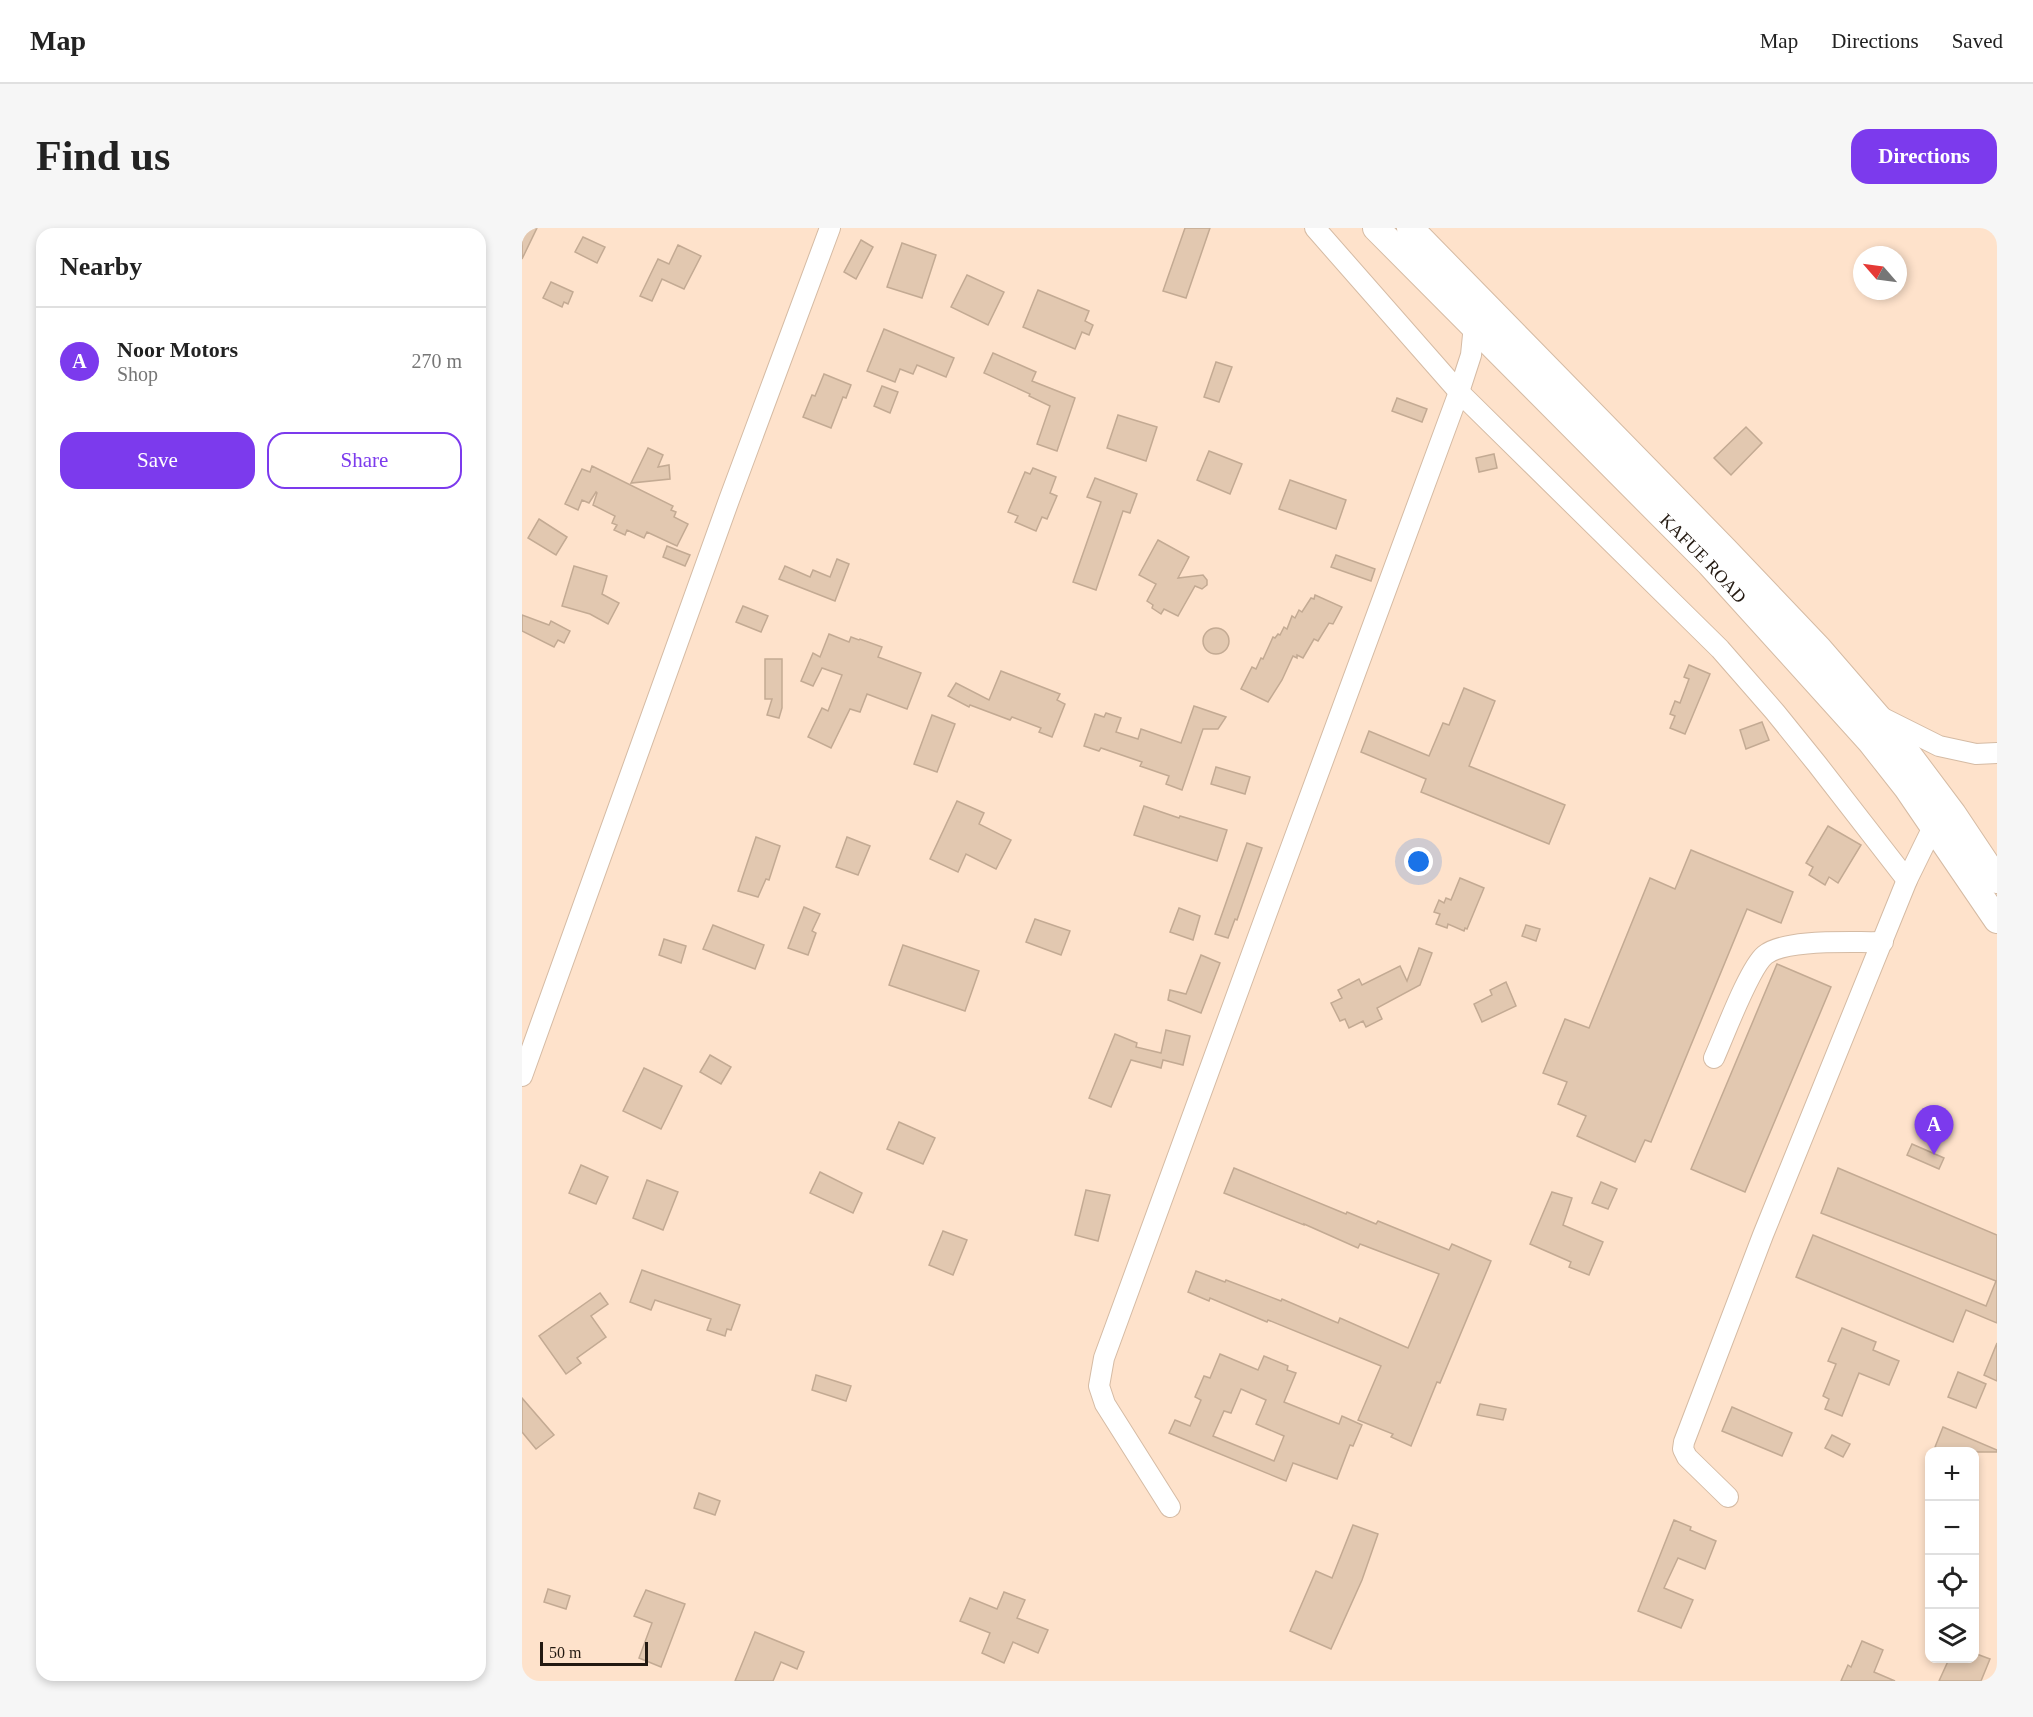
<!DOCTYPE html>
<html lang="en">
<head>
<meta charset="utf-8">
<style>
	:root { --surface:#fff; --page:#f6f6f6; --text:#222; --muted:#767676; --line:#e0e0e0; --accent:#7c3aed }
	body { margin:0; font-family:"Times New Roman",serif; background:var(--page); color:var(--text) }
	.controls { position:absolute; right:18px; bottom:18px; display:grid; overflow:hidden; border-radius:12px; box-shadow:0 3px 9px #0003 }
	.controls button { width:54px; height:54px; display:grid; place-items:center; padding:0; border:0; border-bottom:2px solid var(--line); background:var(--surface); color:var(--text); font:30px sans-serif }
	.compass { position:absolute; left:1331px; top:18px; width:54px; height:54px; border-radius:50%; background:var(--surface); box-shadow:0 3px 9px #0003; rotate:298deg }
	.scale { position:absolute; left:18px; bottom:15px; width:108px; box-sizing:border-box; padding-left:6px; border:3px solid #231911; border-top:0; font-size:16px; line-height:21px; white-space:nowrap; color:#231911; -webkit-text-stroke:4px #fee2cb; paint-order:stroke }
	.you { position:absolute; left:897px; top:634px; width:21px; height:21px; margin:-15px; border:4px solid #fff; border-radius:50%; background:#1a73e8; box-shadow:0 0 0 9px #1a73e833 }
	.badge { display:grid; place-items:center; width:39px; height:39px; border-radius:50%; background:var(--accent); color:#fff; font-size:20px; font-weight:700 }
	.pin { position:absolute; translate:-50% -50px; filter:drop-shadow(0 2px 3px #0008) }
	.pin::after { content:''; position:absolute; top:32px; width:21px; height:18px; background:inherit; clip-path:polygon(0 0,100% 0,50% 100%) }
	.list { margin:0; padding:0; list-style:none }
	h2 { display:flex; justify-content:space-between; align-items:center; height:78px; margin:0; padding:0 24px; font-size:26px }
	h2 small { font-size:20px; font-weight:400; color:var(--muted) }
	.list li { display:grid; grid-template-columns:39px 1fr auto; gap:18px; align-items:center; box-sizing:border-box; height:108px; padding:0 24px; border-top:2px solid var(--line) }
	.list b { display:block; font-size:22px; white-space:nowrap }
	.list p { margin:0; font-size:20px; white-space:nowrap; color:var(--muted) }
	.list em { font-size:20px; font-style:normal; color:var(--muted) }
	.actions { display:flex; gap:12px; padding:18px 24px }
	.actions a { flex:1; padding:14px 0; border:2px solid var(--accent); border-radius:18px; text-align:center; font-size:21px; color:var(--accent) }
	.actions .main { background:var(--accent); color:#fff }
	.icon { flex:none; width:33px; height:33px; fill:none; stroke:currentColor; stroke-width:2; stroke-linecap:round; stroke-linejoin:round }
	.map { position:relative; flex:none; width:1475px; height:1453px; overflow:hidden; border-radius:18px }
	header { display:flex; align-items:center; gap:36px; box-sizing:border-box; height:84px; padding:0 30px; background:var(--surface); border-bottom:2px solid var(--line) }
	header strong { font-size:28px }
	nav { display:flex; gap:33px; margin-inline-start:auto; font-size:21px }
	.intro { display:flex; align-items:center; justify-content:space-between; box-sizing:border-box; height:144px; padding:0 36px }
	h1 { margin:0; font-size:42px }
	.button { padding:15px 27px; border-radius:18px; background:var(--accent); color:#fff; font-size:21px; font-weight:700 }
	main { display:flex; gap:36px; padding:0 36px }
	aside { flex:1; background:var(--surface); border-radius:18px; box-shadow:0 3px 9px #0003 }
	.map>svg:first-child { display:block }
	.building { fill:#e2c8b0; stroke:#c3aa93; stroke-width:1.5; fill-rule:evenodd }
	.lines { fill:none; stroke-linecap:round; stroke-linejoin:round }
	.minor-casing { stroke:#d5bba4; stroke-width:22 }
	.major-casing { stroke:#d5bba4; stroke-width:28 }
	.minor { stroke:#fff; stroke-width:20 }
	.major { stroke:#fff; stroke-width:26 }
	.labels { text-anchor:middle; stroke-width:5; stroke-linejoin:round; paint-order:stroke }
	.street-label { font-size:18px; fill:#231911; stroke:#fee2cb }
</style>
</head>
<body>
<header>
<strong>Map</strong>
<nav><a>Map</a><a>Directions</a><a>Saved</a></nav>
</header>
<div class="intro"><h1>Find us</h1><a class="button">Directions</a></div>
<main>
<aside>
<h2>Nearby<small></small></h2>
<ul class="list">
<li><span class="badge">A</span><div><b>Noor Motors</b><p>Shop</p></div><em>270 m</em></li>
</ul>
<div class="actions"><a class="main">Save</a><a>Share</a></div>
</aside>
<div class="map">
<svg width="1475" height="1453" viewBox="0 0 1475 1453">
	<rect width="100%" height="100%" fill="#fee2cb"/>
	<g class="building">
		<polygon points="0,0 15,0 0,31"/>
		<polygon points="663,0 688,0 664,70 641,63"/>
		<polygon points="61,9 83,19 75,35 53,24"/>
		<polygon points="339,12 351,19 334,51 322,44"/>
		<polygon points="380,15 414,27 400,70 365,59"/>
		<polygon points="156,17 179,28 162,61 140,51 130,73 118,68 136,31 147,36"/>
		<polygon points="445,47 482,64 466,97 429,79"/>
		<polygon points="29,54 51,64 46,76 42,74 40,79 21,70"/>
		<polygon points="516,62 567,83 563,93 571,97 567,107 560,104 553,121 501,99"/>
		<polygon points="362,101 432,130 424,149 395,137 391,146 378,141 373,154 345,143"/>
		<polygon points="471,125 514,144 510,153 553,170 535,223 515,216 528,178 507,168 508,166 462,145"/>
		<polygon points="694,134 710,139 697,174 682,169"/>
		<polygon points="302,146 329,157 324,170 321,169 309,200 281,189 290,167 293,168"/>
		<polygon points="360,158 376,164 368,185 352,178"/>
		<polygon points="875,170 905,181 900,194 870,183"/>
		<polygon points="596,187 635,199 624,233 585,220"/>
		<polygon points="1224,199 1240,215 1209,247 1192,230"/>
		<polygon points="126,220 141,227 136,239 147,237 148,251 109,255"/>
		<polygon points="687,223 720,236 708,266 675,252"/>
		<polygon points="972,226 975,240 957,244 954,230"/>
		<polygon points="70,238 151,278 149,282 154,284 152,289 166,296 155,318 125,304 122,310 105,302 103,307 92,302 95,297 90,295 93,288 71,277 75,265 74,264 67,275 60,272 56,282 43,276 60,241 68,244"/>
		<polygon points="511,240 534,249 528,265 535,268 525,291 520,289 514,303 493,294 496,288 486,284 503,244 508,246"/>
		<polygon points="573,250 615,266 608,285 601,283 574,362 551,354 579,274 565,269"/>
		<polygon points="768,252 824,272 814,301 757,281"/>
		<polygon points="17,291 45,309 34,327 6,310"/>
		<polygon points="636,312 667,329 656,350 681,347 685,352 685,357 680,361 673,358 656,388 642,381 639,386 630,380 631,377 625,373 634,356 617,347"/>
		<polygon points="145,318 168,327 163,338 141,329"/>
		<polygon points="814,327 853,341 849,353 809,339"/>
		<polygon points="315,331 327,336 313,373 257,351 263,338 288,349 291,342 308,349"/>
		<polygon points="52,338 85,348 80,366 97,375 86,396 68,386 40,378"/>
		<polygon points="793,367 820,379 811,396 807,395 796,413 792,411 781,430 775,427 775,430 771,428 760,452 746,474 719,461 730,439 734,441 739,430 741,431 751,409 753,410 756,406 758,407 762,399 765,401 770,388 773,390 777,382 780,384 789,370 792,371"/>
		<polygon points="221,378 246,388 239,404 214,394"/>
		<polygon points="0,387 27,397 29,393 48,403 42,415 36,412 32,419 0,403"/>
		<circle cx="694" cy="413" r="13"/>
		<polygon points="307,406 327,414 329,409 337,412 338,411 360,419 356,429 399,445 385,481 345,466 338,484 328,481 309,520 286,509 300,480 306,483 320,447 300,440 291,458 279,453 291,425 298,429"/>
		<polygon points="243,431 260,431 260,480 257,490 245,487 250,471 243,471"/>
		<polygon points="1167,437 1188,446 1163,506 1148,500 1153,488 1148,486 1153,473 1158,475 1167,451 1162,449"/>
		<polygon points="479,443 538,466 535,472 543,476 530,509 517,504 519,500 490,489 488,492 448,477 447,479 426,468 434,455 467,472"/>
		<polygon points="942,460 973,473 947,538 1043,577 1027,616 899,564 904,551 839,524 847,503 907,528 921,495 927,497"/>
		<polygon points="672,478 704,489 696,501 681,501 660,562 644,556 647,548 618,538 620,534 579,520 577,523 562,518 573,486 582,489 584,485 599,490 594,504 616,511 619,501 659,515"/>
		<polygon points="410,487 433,496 415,544 392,536"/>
		<polygon points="1240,494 1247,512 1224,521 1218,502"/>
		<polygon points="694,539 728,549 723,566 689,556"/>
		<polygon points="435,573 462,585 457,596 489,612 474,641 444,626 436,644 408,631"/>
		<polygon points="622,578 657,590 658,588 705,602 695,633 612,607"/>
		<polygon points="1306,598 1339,617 1316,655 1307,649 1303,657 1287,647 1291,639 1284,635"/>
		<polygon points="234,609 258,618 247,652 244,651 236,669 216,663"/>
		<polygon points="325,609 348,618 336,647 314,639"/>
		<polygon points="725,615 740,620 715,692 713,691 706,710 693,706"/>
		<polygon points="1169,622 1271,664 1259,695 1225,681 1129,914 1123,912 1113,934 1055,908 1064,888 1036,876 1045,854 1021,845 1043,791 1067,800 1128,650 1153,661"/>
		<polygon points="938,650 962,660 945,701 943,700 942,703 926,696 925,700 914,696 918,686 912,684 917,672 922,675 924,670 929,672"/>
		<polygon points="282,679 298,686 290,703 294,705 286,727 266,720"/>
		<polygon points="657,680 678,688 671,712 648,704"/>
		<polygon points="513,691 548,703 539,727 504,714"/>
		<polygon points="191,697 242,717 233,741 181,721"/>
		<polygon points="1004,697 1018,701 1014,713 1000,708"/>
		<polygon points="142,711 164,718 159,735 137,727"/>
		<polygon points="381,717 457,743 443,783 367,757"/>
		<polygon points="897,720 910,725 898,757 855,780 860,791 844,799 841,793 827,800 823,791 818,793 809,775 820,770 816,762 837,751 840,757 878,738 885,753"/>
		<polygon points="679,727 698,735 679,785 646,772 648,762 664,766"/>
		<polygon points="1255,736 1309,759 1223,964 1169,941"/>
		<polygon points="984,754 994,778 960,794 952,776 970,767 968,762"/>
		<polygon points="644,802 668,808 661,837 641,832 639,840 609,832 589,879 567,870 593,806 615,815 614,819 639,825"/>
		<polygon points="188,827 209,839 199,856 178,844"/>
		<polygon points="122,840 160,858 139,901 101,883"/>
		<polygon points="377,894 413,910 401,936 365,921"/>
		<polygon points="1390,916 1422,930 1417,941 1385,927"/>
		<polygon points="59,937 86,949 74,976 47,965"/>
		<polygon points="712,940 824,986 825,984 854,996 856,993 927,1022 930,1016 969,1033 918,1155 915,1154 889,1218 869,1209 871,1206 836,1192 859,1138 746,1092 745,1094 688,1070 687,1073 666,1064 674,1043 703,1054 704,1052 759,1073 760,1071 816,1095 818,1090 886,1120 917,1046 838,1016 836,1020 782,996 782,997 702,965"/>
		<polygon points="1316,940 1475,1007 1475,1095 1444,1082 1431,1114 1274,1049 1291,1007 1464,1078 1474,1053 1299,985"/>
		<polygon points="298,944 340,965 331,985 288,965"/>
		<polygon points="125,952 156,964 141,1002 111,990"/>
		<polygon points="1079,954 1095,961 1086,981 1070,975"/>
		<polygon points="564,962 588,967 576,1013 553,1007"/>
		<polygon points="1030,964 1050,970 1041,997 1081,1014 1067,1047 1047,1039 1049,1034 1008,1016"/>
		<polygon points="421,1003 445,1012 431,1047 407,1037"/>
		<polygon points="120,1042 218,1077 209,1102 205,1101 203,1108 185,1102 189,1091 133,1072 129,1082 108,1074"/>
		<polygon points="78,1065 86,1076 69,1088 84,1109 55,1130 59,1135 44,1146 17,1108"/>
		<polygon points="1320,1100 1354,1114 1351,1122 1377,1133 1367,1157 1337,1145 1320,1188 1303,1181 1307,1171 1301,1168 1314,1136 1306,1133"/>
		<polygon points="1475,1115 1475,1153 1462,1147"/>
		<path d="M698 1126 736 1142 742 1128 766 1138 765 1142 774 1145 762 1174 817 1196 820 1188 840 1197 831 1218 828 1217 815 1251 771 1235 764 1253 647 1205 653 1192 668 1198 679 1172 673 1169 682 1148 688 1150ZM719 1161 744 1172 734 1196 762 1208 752 1233 691 1208 702 1183 709 1185Z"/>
		<polygon points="1436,1144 1464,1156 1454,1180 1426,1169"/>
		<polygon points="294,1147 329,1158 324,1173 290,1162"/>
		<polygon points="0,1170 32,1207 14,1221 0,1204"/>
		<polygon points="958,1176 984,1181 981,1192 955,1187"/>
		<polygon points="1210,1179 1270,1205 1260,1228 1200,1203"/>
		<polygon points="1421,1199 1475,1222 1475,1224 1425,1224 1413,1219"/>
		<polygon points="1310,1207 1328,1216 1321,1229 1303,1220"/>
		<polygon points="177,1265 198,1273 193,1287 172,1280"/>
		<polygon points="1152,1292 1169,1299 1168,1302 1194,1313 1183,1341 1156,1330 1142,1360 1171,1372 1159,1400 1116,1383"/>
		<polygon points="831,1297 856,1306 840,1352 809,1421 768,1403 794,1343 810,1350"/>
		<polygon points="26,1361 48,1368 44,1381 22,1374"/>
		<polygon points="124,1362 163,1376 139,1439 117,1430 130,1395 112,1388"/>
		<polygon points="482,1364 503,1372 495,1390 526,1402 516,1425 491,1414 482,1435 460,1425 468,1405 438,1393 448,1370 475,1381"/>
		<polygon points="233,1404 282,1424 275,1441 259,1434 251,1453 213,1453"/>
		<polygon points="1340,1413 1361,1422 1352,1444 1373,1453 1319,1453 1326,1437 1329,1439"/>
		<polygon points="1452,1425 1468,1431 1459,1453 1417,1453 1427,1431 1452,1431"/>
	</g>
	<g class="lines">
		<defs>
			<g id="minor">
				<polyline points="793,0 937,164 1198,421 1253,484 1295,536 1385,652"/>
				<polyline points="1359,489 1417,518 1454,526 1475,525"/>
				<path d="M1192 830C1202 808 1227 740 1243 727 1264 710 1333 715 1361 714"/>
				<polyline points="0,848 207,272 308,0"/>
				<polyline points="1206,1269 1165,1229 1161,1221 1162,1214 1241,1007 1385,652 1411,599"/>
				<polyline points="648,1279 583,1176 577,1158 582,1130 744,687 937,164 949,127 952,97"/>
			</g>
			<g id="major">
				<path id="s1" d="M854 0 1188 336 1348 513 1385 560 1475 692"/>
				<polyline points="888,0 1203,322 1297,421 1374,510 1431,586 1475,652"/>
			</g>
		</defs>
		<use href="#minor" class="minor-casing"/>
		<use href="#major" class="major-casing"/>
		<use href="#minor" class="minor"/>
		<use href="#major" class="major"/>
	</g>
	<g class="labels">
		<g class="street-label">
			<text dy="6" stroke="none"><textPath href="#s1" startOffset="465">KAFUE ROAD</textPath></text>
		</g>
	</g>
</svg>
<div class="controls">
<button>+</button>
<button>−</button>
<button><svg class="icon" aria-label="locate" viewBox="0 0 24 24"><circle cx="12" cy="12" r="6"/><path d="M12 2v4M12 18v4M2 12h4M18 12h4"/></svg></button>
<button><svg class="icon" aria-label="layers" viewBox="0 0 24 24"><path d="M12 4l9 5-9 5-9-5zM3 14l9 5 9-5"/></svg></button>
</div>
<svg class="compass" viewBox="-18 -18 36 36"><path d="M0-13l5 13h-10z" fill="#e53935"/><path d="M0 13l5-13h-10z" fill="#767676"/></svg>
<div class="scale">50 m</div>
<div class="you"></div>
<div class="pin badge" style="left:1412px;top:927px">A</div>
</div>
</main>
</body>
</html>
